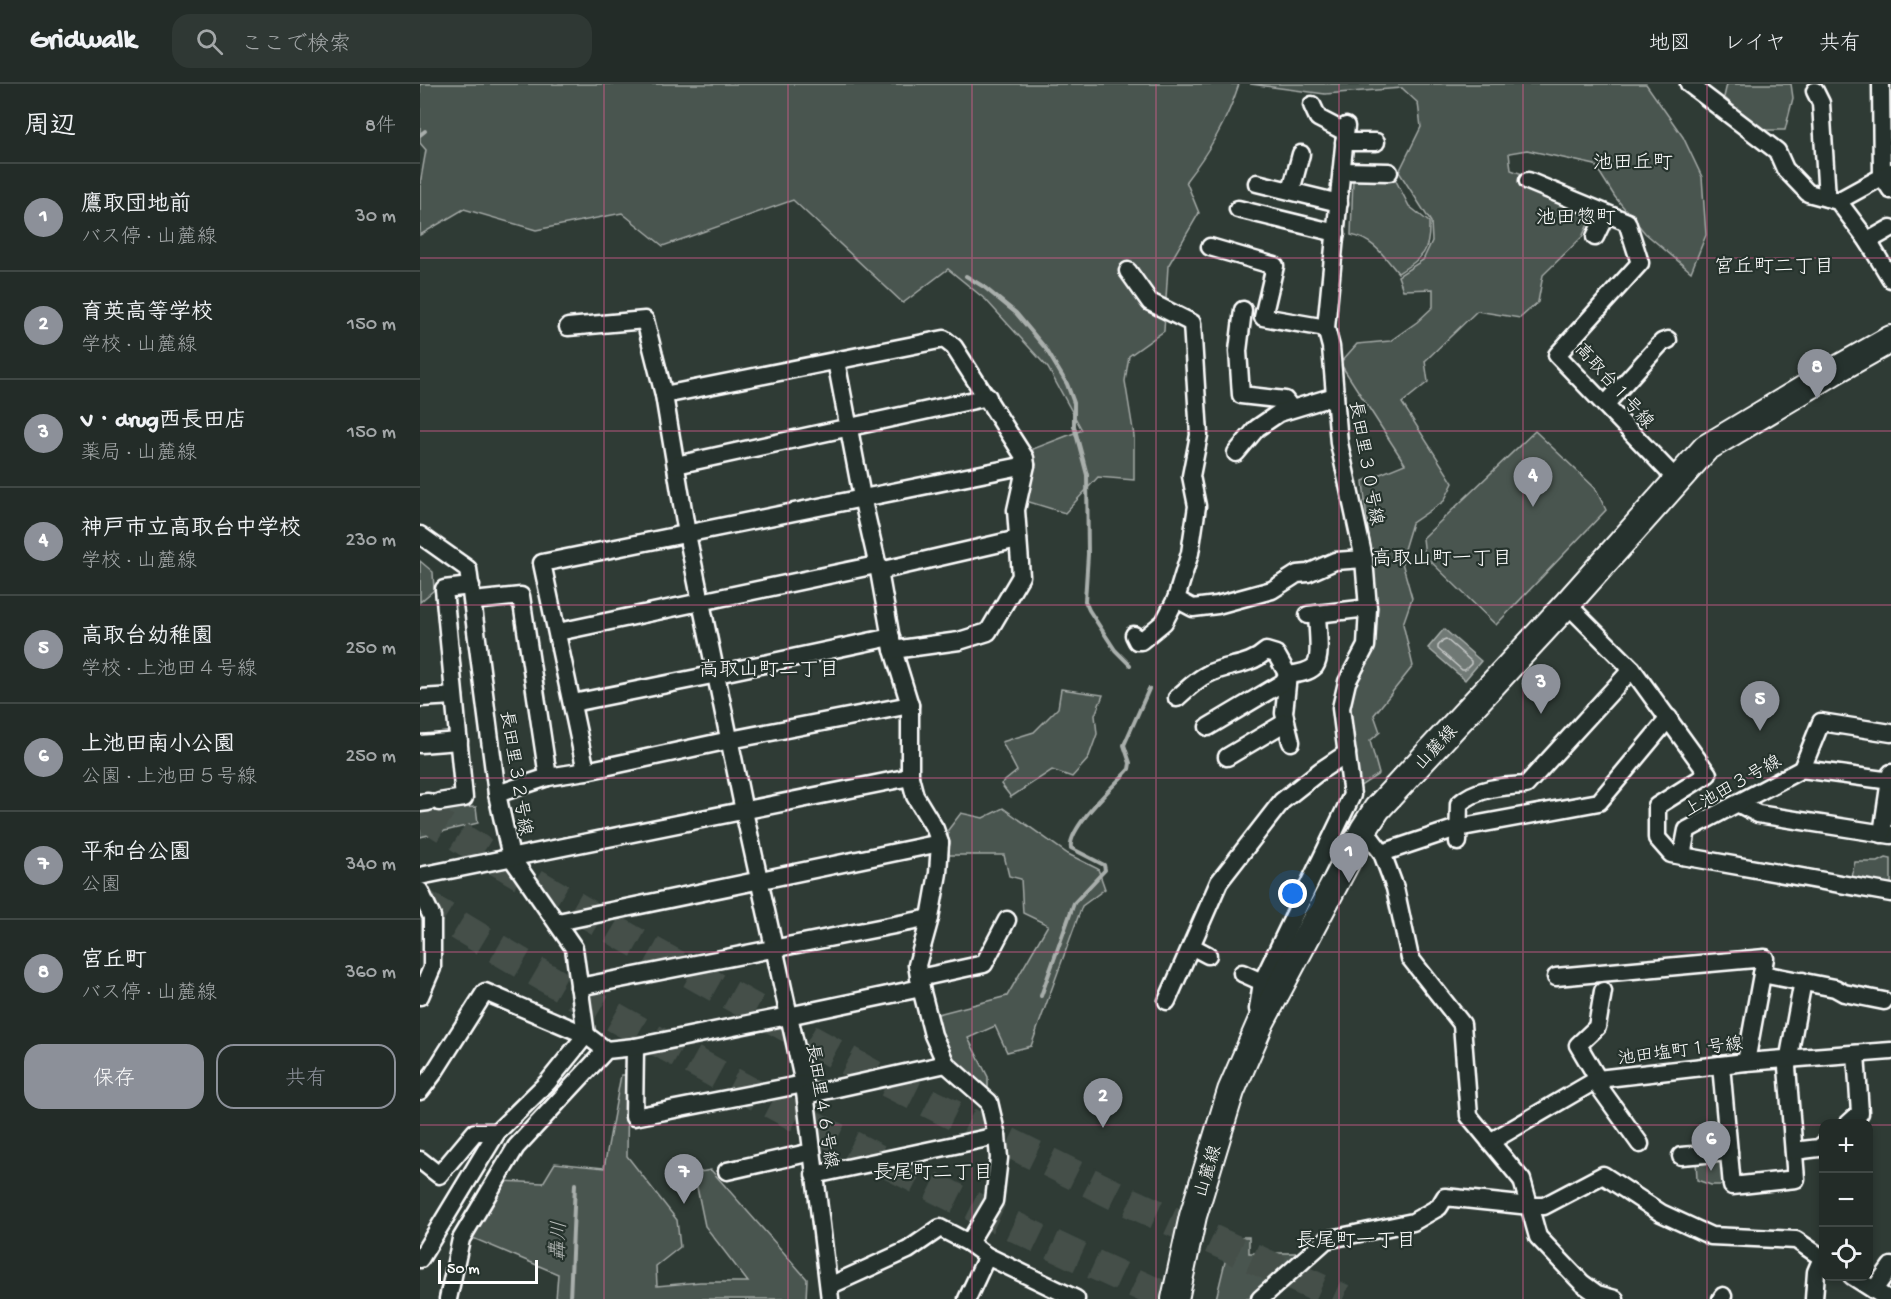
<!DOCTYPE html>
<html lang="ja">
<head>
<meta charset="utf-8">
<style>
	:root { --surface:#232c28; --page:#2f3834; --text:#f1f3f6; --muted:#a3a7a8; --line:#404845; --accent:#8c9099 }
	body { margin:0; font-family:"Gochi Hand","Klee One",sans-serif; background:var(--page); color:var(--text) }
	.controls { position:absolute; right:18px; bottom:18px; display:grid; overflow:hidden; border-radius:12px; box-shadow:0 3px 9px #0003 }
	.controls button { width:54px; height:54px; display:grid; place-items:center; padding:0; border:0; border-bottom:2px solid var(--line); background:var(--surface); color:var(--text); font:30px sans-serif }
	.scale { position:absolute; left:18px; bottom:15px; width:100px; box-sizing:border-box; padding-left:6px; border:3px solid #fff; border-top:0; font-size:16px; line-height:21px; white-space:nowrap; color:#fff; -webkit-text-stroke:4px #26332d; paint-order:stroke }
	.you { position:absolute; left:873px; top:810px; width:21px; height:21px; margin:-15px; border:4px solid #fff; border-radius:50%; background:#1a73e8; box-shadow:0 0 0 9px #1a73e833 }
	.badge { display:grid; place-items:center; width:39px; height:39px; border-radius:50%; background:var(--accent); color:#fff; font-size:20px; font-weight:700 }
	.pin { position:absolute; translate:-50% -50px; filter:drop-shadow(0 2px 3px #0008) }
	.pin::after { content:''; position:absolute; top:32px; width:21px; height:18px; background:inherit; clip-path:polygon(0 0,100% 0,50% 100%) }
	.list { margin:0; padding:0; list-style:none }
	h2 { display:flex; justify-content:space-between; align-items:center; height:78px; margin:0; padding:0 24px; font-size:26px }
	h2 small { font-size:20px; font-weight:400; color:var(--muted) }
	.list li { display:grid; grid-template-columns:39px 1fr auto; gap:18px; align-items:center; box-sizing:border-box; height:108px; padding:0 24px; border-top:2px solid var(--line) }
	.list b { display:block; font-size:22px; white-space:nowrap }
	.list p { margin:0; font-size:20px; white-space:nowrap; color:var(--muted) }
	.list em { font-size:20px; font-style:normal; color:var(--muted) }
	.actions { display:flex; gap:12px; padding:18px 24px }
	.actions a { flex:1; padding:14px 0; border:2px solid var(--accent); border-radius:18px; text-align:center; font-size:21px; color:var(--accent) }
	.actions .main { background:var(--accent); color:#fff }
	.icon { flex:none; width:33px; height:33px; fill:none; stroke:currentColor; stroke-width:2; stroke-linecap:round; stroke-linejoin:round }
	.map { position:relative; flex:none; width:1471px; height:1215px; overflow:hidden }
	header { display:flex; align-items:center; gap:36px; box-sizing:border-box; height:84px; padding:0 30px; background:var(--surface); border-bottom:2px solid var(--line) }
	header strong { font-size:28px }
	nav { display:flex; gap:33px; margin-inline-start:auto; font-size:21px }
	.search { width:420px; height:54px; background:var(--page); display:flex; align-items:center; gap:15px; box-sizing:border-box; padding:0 21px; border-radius:18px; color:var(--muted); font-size:22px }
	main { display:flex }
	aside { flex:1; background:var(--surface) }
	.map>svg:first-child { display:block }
	.green { fill:#4a544f; stroke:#a4aaa7; stroke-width:1.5 }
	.water { fill:#707975; stroke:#a9afac; stroke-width:1.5 }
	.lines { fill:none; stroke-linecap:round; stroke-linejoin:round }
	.shore { stroke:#c6c9c8; stroke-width:1.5 }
	.stream { stroke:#a9afac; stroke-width:4 }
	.highway-tunnel { stroke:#444f49; stroke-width:30; stroke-dasharray:30 15; stroke-linecap:butt }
	.street-casing { stroke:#fff; stroke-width:21 }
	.primary-casing { stroke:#fff; stroke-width:30 }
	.street { stroke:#26332d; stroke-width:16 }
	.primary { stroke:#26332d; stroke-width:26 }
	.grid { fill:none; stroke:#d45d8c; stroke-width:1.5; stroke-opacity:0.55 }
	.labels { text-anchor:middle; stroke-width:4.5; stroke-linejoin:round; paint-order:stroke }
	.street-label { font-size:18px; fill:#fff; stroke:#26332d }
	.neighbourhood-label { font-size:20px; fill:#fff; stroke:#26332d }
	.water-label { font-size:20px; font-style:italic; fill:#b8bcba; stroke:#26332d }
</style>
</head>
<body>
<header>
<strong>Gridwalk</strong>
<div class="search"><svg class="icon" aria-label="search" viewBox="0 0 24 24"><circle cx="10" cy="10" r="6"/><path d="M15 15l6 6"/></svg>ここで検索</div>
<nav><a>地図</a><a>レイヤ</a><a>共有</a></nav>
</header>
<main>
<aside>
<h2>周辺<small>8件</small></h2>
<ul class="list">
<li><span class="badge">1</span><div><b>鷹取団地前</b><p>バス停 · 山麓線</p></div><em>30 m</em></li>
<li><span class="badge">2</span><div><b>育英高等学校</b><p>学校 · 山麓線</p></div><em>150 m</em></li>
<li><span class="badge">3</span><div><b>V・drug西長田店</b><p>薬局 · 山麓線</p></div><em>150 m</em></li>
<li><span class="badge">4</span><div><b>神戸市立高取台中学校</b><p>学校 · 山麓線</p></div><em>230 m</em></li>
<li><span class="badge">5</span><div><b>高取台幼稚園</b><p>学校 · 上池田４号線</p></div><em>250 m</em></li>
<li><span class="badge">6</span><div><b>上池田南小公園</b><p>公園 · 上池田５号線</p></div><em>250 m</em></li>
<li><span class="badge">7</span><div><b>平和台公園</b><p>公園</p></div><em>340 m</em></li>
<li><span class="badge">8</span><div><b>宮丘町</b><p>バス停 · 山麓線</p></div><em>360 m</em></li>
</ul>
<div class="actions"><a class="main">保存</a><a>共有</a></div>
</aside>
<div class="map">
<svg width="1471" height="1215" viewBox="0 0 1471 1215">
	<rect width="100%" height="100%" fill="#2f3b35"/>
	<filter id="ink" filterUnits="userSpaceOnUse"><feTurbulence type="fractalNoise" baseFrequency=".0167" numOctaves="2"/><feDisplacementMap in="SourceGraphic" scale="12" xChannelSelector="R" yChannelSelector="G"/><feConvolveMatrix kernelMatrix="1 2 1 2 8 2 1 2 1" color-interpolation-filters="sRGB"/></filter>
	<g filter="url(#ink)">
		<g class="green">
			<path d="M0 0H819C807 37 790 66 766 97L779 129 748 182 744 247 709 272 705 297 714 352V396L678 393 645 429 606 417 613 365 662 346 628 284 566 216 528 185 483 219 373 116 243 162 202 129 116 146 44 125 0 151V100L6 66 0 59Z"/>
			<polygon points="830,0 1226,0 1263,53 1282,93 1286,151 1271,188 1225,149 1195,113 1175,81 1107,66 1089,69 1091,86 1179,117 1162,153 1123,191 1118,218 1100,234 1057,227 1005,277 1008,298 982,319 1033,399 1024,417 992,439 981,475 992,514 983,540 993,582 954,631 960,648 950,657 959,690 939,703 929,607 946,573 956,527 943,397 985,380 920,279 937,260 970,257 997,238 1013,223 1013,205 983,206 978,192 1003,176 1012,157 1011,138 979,88 1001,43 998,19 982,4 905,10"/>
			<polygon points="1307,0 1371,0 1373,14 1365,46 1340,46 1304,13"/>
			<path d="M933 93 975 95 989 122 1009 138C1010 169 1003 173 978 189 964 172 953 155 931 151Z"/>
			<polygon points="1115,347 1175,404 1186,426 1076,541 1005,472 1003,454"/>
			<polygon points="0,477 13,488 14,506 0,518"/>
			<polygon points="641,605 683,611 675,631 677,650 668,675 652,693 632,686 591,713 581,700 597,687 582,658 614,648 638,624"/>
			<polygon points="56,723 58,739 0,753 0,726"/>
			<polygon points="583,724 648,770 678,785 685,805 662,822 611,962 587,968 575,942 548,954 568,993 568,1012 530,978 514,931 587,912 628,841 603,829 601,795 589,792 584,771 529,771 528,746 541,729 563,734"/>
			<polygon points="1466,774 1471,775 1471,803 1430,796 1435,778 1458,778"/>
			<polygon points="201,991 208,991 207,1072 257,1136 260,1163 236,1182 237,1202 280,1198 328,1198 285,1142 274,1089 291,1086 387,1195 386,1215 136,1215 138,1190 48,1152 80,1097 123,1099 135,1079 184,1084"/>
			<polygon points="1298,1074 1304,1079 1306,1101 1291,1101 1277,1096 1276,1076"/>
			<polygon points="811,1153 829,1153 829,1169 883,1169 832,1215 796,1215"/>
		</g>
		<polygon class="water" points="1024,545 1061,577 1045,596 1008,564"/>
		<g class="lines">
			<polygon class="shore" points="1026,555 1051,577 1051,580 1045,586 1042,586 1018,565 1018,562 1023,556"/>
			<g class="stream">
				<polyline points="0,51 5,47"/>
				<polyline points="546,192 564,203 596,229 626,265 647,300 654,319 654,342 667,391 668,470 665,517 669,526 695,566 710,581"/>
				<path d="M621 912 654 819 685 786 684 781 651 764C647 744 696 700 709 685L710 679 704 661 729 605"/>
				<polyline points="150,1215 155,1100"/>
			</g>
			<g class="highway-tunnel">
				<polyline points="0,728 66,770 210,855 457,993 701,1114 923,1215"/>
				<path d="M0 818C239 965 494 1100 750 1215"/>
			</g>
			<defs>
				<g id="street">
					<polyline points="1269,0 1357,67 1365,85 1388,109 1418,117 1448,157 1471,195"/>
					<polyline points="1461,0 1462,92 1471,106"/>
					<polyline points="1395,7 1401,19 1407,114"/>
					<polyline points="892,21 898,34 925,48"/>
					<polyline points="924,58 956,58"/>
					<polyline points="922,87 969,88"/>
					<polyline points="1108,97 1207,138 1220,179 1137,271 1258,397"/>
					<polyline points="837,99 919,119"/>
					<polyline points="871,107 881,70"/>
					<polyline points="1418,117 1471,88"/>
					<polyline points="818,125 916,149"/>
					<polyline points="1175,153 1186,130"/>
					<polyline points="1448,157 1471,144"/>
					<polyline points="790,163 855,182 843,233 906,244"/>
					<polyline points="708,187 730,218 772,239 779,351 771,392 777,422 770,469 756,515 744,538 721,557 717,557 714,551"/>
					<polyline points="823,226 818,267 821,311 865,316 871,324"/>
					<polyline points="148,243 225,236 244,311 267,450 324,727 384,1000 410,1215"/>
					<polyline points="416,277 442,413 459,487 473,566 490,621 490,693 495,712 515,745 520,759 518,789 510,834 497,881 501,904 513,951 526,980 569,1018 577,1052 579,1074 574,1117 549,1159"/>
					<polyline points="244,311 524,255 534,263 605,374 606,381 596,426 601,492 568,548 539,557 473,566"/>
					<polyline points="1185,321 1242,258 1248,256"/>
					<polyline points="816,369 837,344 859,329 915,312"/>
					<polyline points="256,381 568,313"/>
					<polyline points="0,451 48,485 77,710 91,773 154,864 166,951 128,998 77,1048 0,1175"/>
					<polyline points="459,487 598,455"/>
					<polyline points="756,515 773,524 797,521 852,506 877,490 888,489 915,477 944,475"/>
					<polyline points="53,517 101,512 128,693"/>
					<polyline points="1147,520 1212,585 1288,690 1237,722 1237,754 1251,770 1471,809"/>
					<polyline points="888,531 948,524"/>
					<polyline points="138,548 456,481"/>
					<polyline points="0,614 34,612"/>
					<path d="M757 614C766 606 777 595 788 590 807 580 829 583 846 567L856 570 868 591 864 629 871 658"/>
					<polyline points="153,619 297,590 471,553"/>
					<path d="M788 643 862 599 868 591C877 590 888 589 895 582 902 573 897 542 897 530"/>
					<polyline points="0,660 39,657"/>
					<polyline points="807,673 866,638"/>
					<polyline points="1382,685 1401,638 1471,649"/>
					<polyline points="166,687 122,479 606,381"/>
					<polyline points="77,710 128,693 166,687 310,656 490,621"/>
					<polyline points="19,718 44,714 24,505 51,502"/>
					<polyline points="0,719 8,718"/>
					<polyline points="1319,720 1338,730 1471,751"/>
					<polyline points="944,745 962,769 975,804 990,874 1042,940 1049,1032 1102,1096 1118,1153 1162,1199 1177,1210 1195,1215"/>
					<polyline points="1462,750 1471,689"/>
					<path d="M1038 758 1039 720C1056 704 1083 702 1106 701L1212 585"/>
					<polyline points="962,769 1037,744 1179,718 1249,634"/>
					<polyline points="1262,772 1267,746 1382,685 1471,697"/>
					<polyline points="0,792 490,693"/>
					<polyline points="0,807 12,833 12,884 0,912"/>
					<polyline points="138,838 520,759"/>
					<polyline points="771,862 788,871"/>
					<polyline points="822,889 842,898"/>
					<polyline points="1342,890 1415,904 1424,909 1464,917"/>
					<polyline points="1136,893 1345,874 1326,978"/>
					<polyline points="499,894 564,880 587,836"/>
					<polyline points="159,903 510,834"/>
					<polyline points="1183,907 1177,943 1158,961 1178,995 1180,1004 1220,1060"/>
					<polyline points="747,917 799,798 862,717 900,687 927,669"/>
					<polyline points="840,933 838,925 842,898 932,711 921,624 927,598 946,562 948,524 944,475 919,359 911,263 906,244 926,42"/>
					<polyline points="215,963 214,1033 384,1000"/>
					<polyline points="1301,981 1312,1102 1376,1095 1367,983 1383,897"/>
					<polyline points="0,1007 13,990 65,908 166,951 186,966"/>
					<polyline points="386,1011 526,980"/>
					<polyline points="1428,1040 1440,1029 1436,970"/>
					<polyline points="1070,1058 1178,995 1326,978 1471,967"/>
					<polyline points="1374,1067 1399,1064 1404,1060"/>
					<polyline points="1261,1072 1309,1068"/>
					<polyline points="0,1076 19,1091 55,1048 77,1048"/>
					<polyline points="307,1087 392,1068"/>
					<polyline points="394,1091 577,1052"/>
					<polyline points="1432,1192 1468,1215"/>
					<polyline points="409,1202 488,1166 520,1144 549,1159 567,1172 656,1215"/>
					<polyline points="1454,1206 1471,1182"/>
					<polyline points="28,1215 41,1155 96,1063 186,966 215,963 368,932 501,904"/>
					<polyline points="547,1215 567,1172"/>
					<polyline points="840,1215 906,1156 993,1138 1019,1123 1025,1113 1110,1122 1124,1122 1183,1091 1241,1129 1291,1152 1376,1156 1404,1175"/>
					<polyline points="1301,1215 1303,1212"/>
					<polyline points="1394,1215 1396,1188 1402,1174"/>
				</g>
				<polyline id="primary" points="755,1215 773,1132 811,1007 841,938 944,745 957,725 1147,520 1286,364 1416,286 1471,255"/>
			</defs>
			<use href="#street" class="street-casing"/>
			<use href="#primary" class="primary-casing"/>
			<use href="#street" class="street"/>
			<use href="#primary" class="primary"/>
		</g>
	</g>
	<path class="grid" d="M184 0V1215M368 0V1215M552 0V1215M736 0V1215M919 0V1215M1103 0V1215M1287 0V1215M0 174H1471M0 347H1471M0 521H1471M0 694H1471M0 868H1471M0 1041H1404M1448 1041H1471"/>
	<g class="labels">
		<g class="street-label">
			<text transform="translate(1195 301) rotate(48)" y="6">高取台１号線</text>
			<text transform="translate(947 379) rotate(80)" y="6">長田里３０号線</text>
			<text transform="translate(1015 663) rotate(-47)" y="6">山麓線</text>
			<text transform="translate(97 689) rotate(81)" y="6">長田里３２号線</text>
			<text transform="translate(1312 701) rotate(-29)" y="6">上池田３号線</text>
			<text transform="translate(1260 966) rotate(-7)" y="6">池田塩町１号線</text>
			<text transform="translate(403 1022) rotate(81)" y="6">長田里４６号線</text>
			<text transform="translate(787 1087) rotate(-73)" y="6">山麓線</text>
		</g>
		<g class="neighbourhood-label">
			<text x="1213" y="84">池田丘町</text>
			<text x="1156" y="139">池田惣町</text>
			<text x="1354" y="188">宮丘町二丁目</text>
			<text x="1022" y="480">高取山町一丁目</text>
			<text x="349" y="591">高取山町二丁目</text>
			<text x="513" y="1094">長尾町二丁目</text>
			<text x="936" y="1162">長尾町一丁目</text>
		</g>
		<g class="water-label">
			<text transform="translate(137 1157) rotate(-87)" y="7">轟川</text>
		</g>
	</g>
</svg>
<div class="controls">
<button>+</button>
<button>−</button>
<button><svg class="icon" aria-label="locate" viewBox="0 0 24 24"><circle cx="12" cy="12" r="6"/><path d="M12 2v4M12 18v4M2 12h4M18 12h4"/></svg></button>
</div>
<div class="scale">50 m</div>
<div class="you"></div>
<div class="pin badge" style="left:929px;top:799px">1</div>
<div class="pin badge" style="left:683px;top:1044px">2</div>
<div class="pin badge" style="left:1121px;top:630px">3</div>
<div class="pin badge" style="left:1113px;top:423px">4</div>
<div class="pin badge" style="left:1340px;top:647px">5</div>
<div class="pin badge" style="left:1291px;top:1087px">6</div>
<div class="pin badge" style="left:264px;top:1120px">7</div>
<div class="pin badge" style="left:1397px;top:315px">8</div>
</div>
</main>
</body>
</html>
